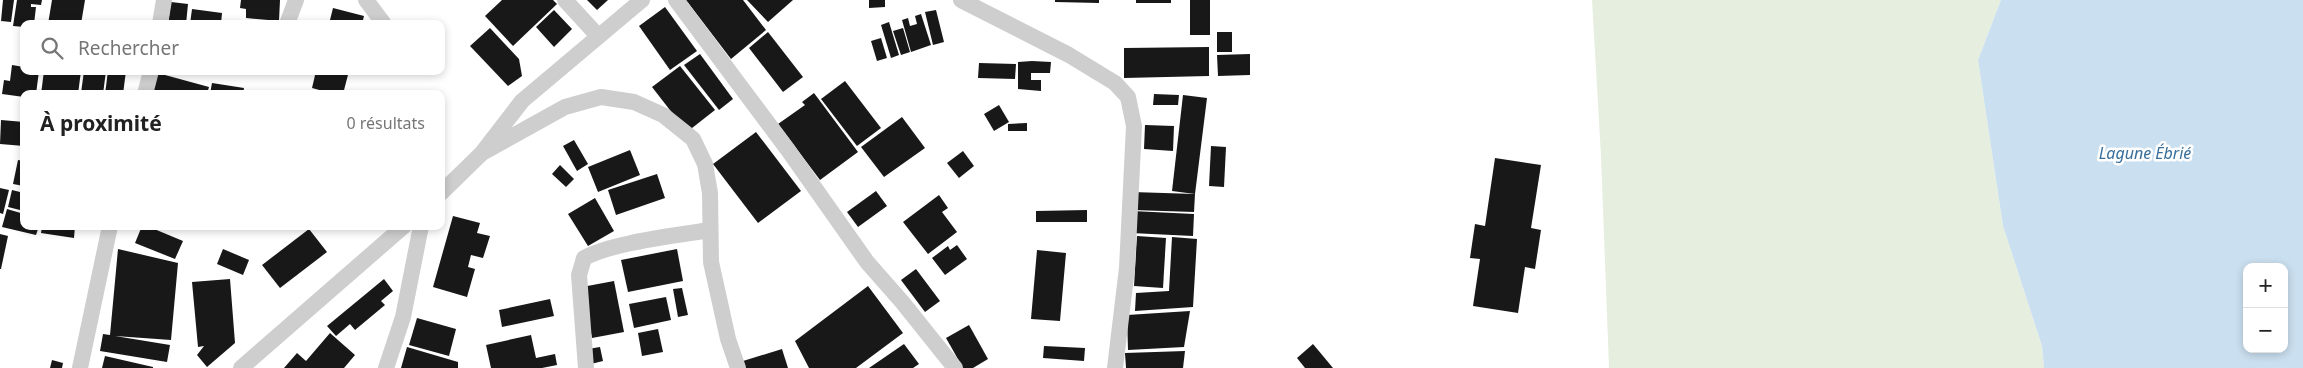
<!DOCTYPE html>
<html lang="fr">
<head>
<meta charset="utf-8">
<style>
	:root { --surface:#fff; --page:#f2f2f2; --text:#222; --muted:#767676; --line:#e0e0e0 }
	body { margin:0; font-family:"Noto Sans",sans-serif; background:var(--page); color:var(--text) }
	.controls { position:absolute; right:15px; bottom:15px; display:grid; overflow:hidden; border-radius:10px; box-shadow:0 2px 8px #0003 }
	.controls button { width:45px; height:45px; display:grid; place-items:center; padding:0; border:0; border-bottom:1px solid var(--line); background:var(--surface); color:var(--text); font:25px sans-serif }
	.list { margin:0; padding:0; list-style:none }
	h2 { display:flex; justify-content:space-between; align-items:center; height:65px; margin:0; padding:0 20px; font-size:21px }
	h2 small { font-size:16px; font-weight:400; color:var(--muted) }
	.icon { flex:none; width:28px; height:28px; fill:none; stroke:currentColor; stroke-width:2; stroke-linecap:round; stroke-linejoin:round }
	.map { position:relative; flex:none; width:2303px; height:368px; overflow:hidden }
	.search { position:absolute; background:var(--surface); box-shadow:0 2px 8px #0003; left:20px; top:20px; width:425px; height:55px; display:flex; align-items:center; gap:12px; box-sizing:border-box; padding:0 18px; border-radius:10px; color:var(--muted); font-size:19px }
	.panel { position:absolute; background:var(--surface); box-shadow:0 2px 8px #0003; left:20px; top:90px; width:425px; height:140px; border-radius:10px }
	.map>svg:first-child { display:block }
	.green { fill:#e6efdf }
	.water { fill:#cadfef; fill-rule:evenodd }
	.building { fill:#181818 }
	.lines { fill:none; stroke-linecap:round; stroke-linejoin:round }
	.street { stroke:#cecece; stroke-width:16 }
	.labels { text-anchor:middle; stroke-width:5; stroke-linejoin:round; paint-order:stroke }
	.water-label { font-size:16px; font-style:italic; fill:#396f9a; stroke:#fff }
</style>
</head>
<body>
<div class="map">
<svg width="2303" height="368" viewBox="0 0 2303 368">
	<rect width="100%" height="100%" fill="#fff"/>
	<polygon class="green" points="1592,0 2001,0 1978,60 2003,226 2042,346 2044,368 1609,368 1601,156"/>
	<path class="water" d="M2001 0H2303V368H2044L2042 346 2003 226 1978 60ZM2247 267H2284V349H2247Z"/>
	<g class="building">
		<polygon points="3,0 14,0 11,22 1,21"/>
		<polygon points="17,0 42,0 41,5 31,4 31,7 36,7 34,24 24,24 24,27 13,26"/>
		<polygon points="52,0 85,0 81,24 48,24"/>
		<polygon points="241,0 280,0 279,21 246,18 246,9 240,8"/>
		<polygon points="502,0 553,0 557,4 513,46 485,16"/>
		<polygon points="587,0 608,0 597,10"/>
		<polygon points="686,0 743,0 766,30 731,59"/>
		<polygon points="747,0 793,0 768,22"/>
		<polygon points="869,0 885,0 885,7 869,8"/>
		<polygon points="1055,0 1099,0 1099,3 1055,2"/>
		<rect x="1136" y="0" width="35" height="3"/>
		<rect x="1190" y="0" width="20" height="35"/>
		<polygon points="171,2 188,4 186,24 168,24"/>
		<polygon points="665,7 697,51 670,70 639,26"/>
		<polygon points="333,8 364,16 362,24 329,24"/>
		<polygon points="192,9 222,13 221,24 190,24"/>
		<polygon points="554,10 572,29 554,47 536,27"/>
		<polygon points="936,10 944,42 933,45 925,12"/>
		<polygon points="921,14 931,45 911,52 902,20 908,18 910,26 917,24 915,16"/>
		<polygon points="889,22 899,55 891,58 881,25"/>
		<polygon points="490,28 519,59 522,76 508,86 470,46"/>
		<polygon points="903,28 910,52 901,55 893,31"/>
		<polygon points="768,32 803,77 783,92 749,48"/>
		<rect x="1217" y="32" width="15" height="20"/>
		<polygon points="881,38 887,58 877,61 871,41"/>
		<polygon points="1209,47 1209,76 1124,78 1124,48"/>
		<polygon points="700,54 733,99 719,110 684,65"/>
		<polygon points="1250,54 1250,75 1218,76 1217,55"/>
		<polygon points="1032,61 1051,62 1050,73 1031,73 1031,80 1041,80 1041,91 1018,89 1018,62"/>
		<polygon points="979,63 1016,64 1015,79 978,78"/>
		<polygon points="12,65 24,67 24,71 39,71 36,94 24,94 24,97 2,94 4,80 10,81"/>
		<polygon points="680,66 715,110 687,132 652,87"/>
		<polygon points="44,71 81,71 78,94 41,94"/>
		<polygon points="84,71 106,71 103,94 81,93"/>
		<polygon points="108,71 126,71 123,94 105,94"/>
		<polygon points="316,71 349,71 343,94 334,94 312,88"/>
		<polygon points="154,72 209,87 207,94 148,94"/>
		<polygon points="845,81 881,128 857,146 821,99"/>
		<polygon points="212,83 244,88 243,94 210,94"/>
		<rect x="260" y="92" width="31" height="2"/>
		<polygon points="814,93 858,152 820,180 778,124 805,105 802,102"/>
		<polygon points="1154,94 1179,95 1178,105 1153,105"/>
		<polygon points="1183,95 1207,98 1195,194 1172,191"/>
		<polygon points="999,105 1009,122 994,131 984,114"/>
		<polygon points="902,117 925,148 884,177 861,147"/>
		<polygon points="1,120 24,122 24,146 0,144"/>
		<polygon points="1027,123 1027,131 1008,131 1008,124"/>
		<polygon points="1145,125 1174,126 1173,151 1144,149"/>
		<polygon points="756,132 801,191 758,223 713,164"/>
		<polygon points="574,140 588,164 577,171 563,146"/>
		<polygon points="1211,146 1226,147 1224,187 1209,186"/>
		<polygon points="630,150 640,175 598,192 588,167"/>
		<polygon points="963,151 974,166 959,178 947,163"/>
		<polygon points="1495,158 1541,165 1531,228 1541,230 1535,269 1525,267 1518,313 1473,306 1480,259 1470,258 1475,224 1485,226"/>
		<polygon points="18,160 24,161 24,186 13,184"/>
		<polygon points="560,165 574,179 566,187 552,174"/>
		<polygon points="657,174 665,198 616,215 608,190"/>
		<polygon points="0,188 9,190 3,214 0,213"/>
		<polygon points="12,190 24,193 24,211 8,207"/>
		<polygon points="876,191 887,206 858,227 847,212"/>
		<polygon points="1132,192 1195,194 1194,212 1132,210"/>
		<polygon points="939,195 948,208 942,212 957,232 928,254 903,222"/>
		<polygon points="595,198 614,231 588,246 568,214"/>
		<polygon points="7,209 24,214 24,226 39,226 36,235 2,227"/>
		<polygon points="1087,210 1087,222 1036,222 1036,211"/>
		<polygon points="1132,211 1194,214 1193,236 1131,233"/>
		<polygon points="453,216 480,223 477,233 490,236 483,258 471,255 468,267 475,269 467,297 433,287"/>
		<polygon points="42,226 75,226 74,238 41,233"/>
		<polygon points="142,226 147,226 183,241 175,259 135,243"/>
		<polygon points="309,229 327,252 280,288 262,265"/>
		<polygon points="0,234 8,236 1,269 0,269"/>
		<polygon points="1137,236 1166,238 1163,288 1134,286"/>
		<polygon points="1172,237 1197,239 1193,307 1135,311 1136,293 1169,291"/>
		<polygon points="957,245 967,259 945,275 932,258 948,246 950,250"/>
		<polygon points="118,249 178,263 171,340 115,336 170,345 167,362 100,351 103,334 110,335"/>
		<polygon points="223,249 249,260 243,275 217,264"/>
		<polygon points="677,249 683,281 628,292 621,260"/>
		<polygon points="1037,250 1066,253 1060,321 1031,319"/>
		<polygon points="916,269 940,301 925,312 901,280"/>
		<polygon points="230,279 235,343 207,367 197,355 204,346 198,347 192,282"/>
		<polygon points="384,279 393,291 381,301 385,305 355,330 350,324 336,336 327,326"/>
		<polygon points="614,281 624,332 592,338 582,287"/>
		<polygon points="868,286 903,333 856,368 809,368 795,341"/>
		<polygon points="682,288 688,315 678,317 673,289"/>
		<polygon points="666,297 671,320 634,328 629,304"/>
		<polygon points="550,299 554,316 502,327 499,310"/>
		<polygon points="1190,311 1184,347 1128,350 1127,315"/>
		<polygon points="417,318 456,329 449,356 409,345"/>
		<polygon points="969,325 988,359 973,368 963,368 946,338"/>
		<polygon points="658,329 663,352 642,356 638,333"/>
		<polygon points="330,333 355,355 344,368 284,368 297,353 306,361"/>
		<polygon points="531,335 536,358 555,354 557,365 542,368 491,368 486,345"/>
		<polygon points="904,344 919,364 913,368 869,368"/>
		<polygon points="1313,344 1333,368 1305,368 1297,358"/>
		<polygon points="1044,346 1085,348 1084,361 1043,358"/>
		<polygon points="407,347 458,362 458,368 401,368"/>
		<polygon points="600,347 603,361 591,364 588,349"/>
		<polygon points="782,349 788,368 745,368 743,361"/>
		<polygon points="1185,351 1183,368 1126,368 1125,353"/>
		<polygon points="105,356 153,367 153,368 102,368"/>
		<polygon points="52,360 63,363 62,368 50,368"/>
	</g>
	<g class="lines">
		<g class="street">
			<polyline points="366,0 384,24"/>
			<polyline points="565,0 598,36"/>
			<polyline points="676,0 788,150 867,262 903,303 955,368"/>
			<polyline points="961,0 1069,55 1115,83 1128,97 1134,126 1127,268 1115,368"/>
			<polyline points="160,24 164,0"/>
			<polyline points="287,24 296,0"/>
			<polyline points="145,94 151,71"/>
			<polyline points="482,153 565,107 601,97 634,102 663,115 693,139 705,164 710,193 711,262 728,339 738,368"/>
			<polyline points="441,193 482,153 522,101 642,0"/>
			<polyline points="80,368 110,226"/>
			<polyline points="241,368 404,226"/>
			<polyline points="386,368 403,317 421,226"/>
			<path d="M586 368 579 275 584 258C614 242 675 236 709 230"/>
		</g>
	</g>
	<g class="labels">
		<g class="water-label">
			<text x="2145" y="159">Lagune Ébrié</text>
		</g>
	</g>
</svg>
<div class="controls">
<button>+</button>
<button>−</button>
</div>
<div class="search"><svg class="icon" aria-label="search" viewBox="0 0 24 24"><circle cx="10" cy="10" r="6"/><path d="M15 15l6 6"/></svg>Rechercher</div>
<section class="panel">
<h2>À proximité<small>0 résultats</small></h2>
<ul class="list">
</ul>
</section>
</div>
</body>
</html>
